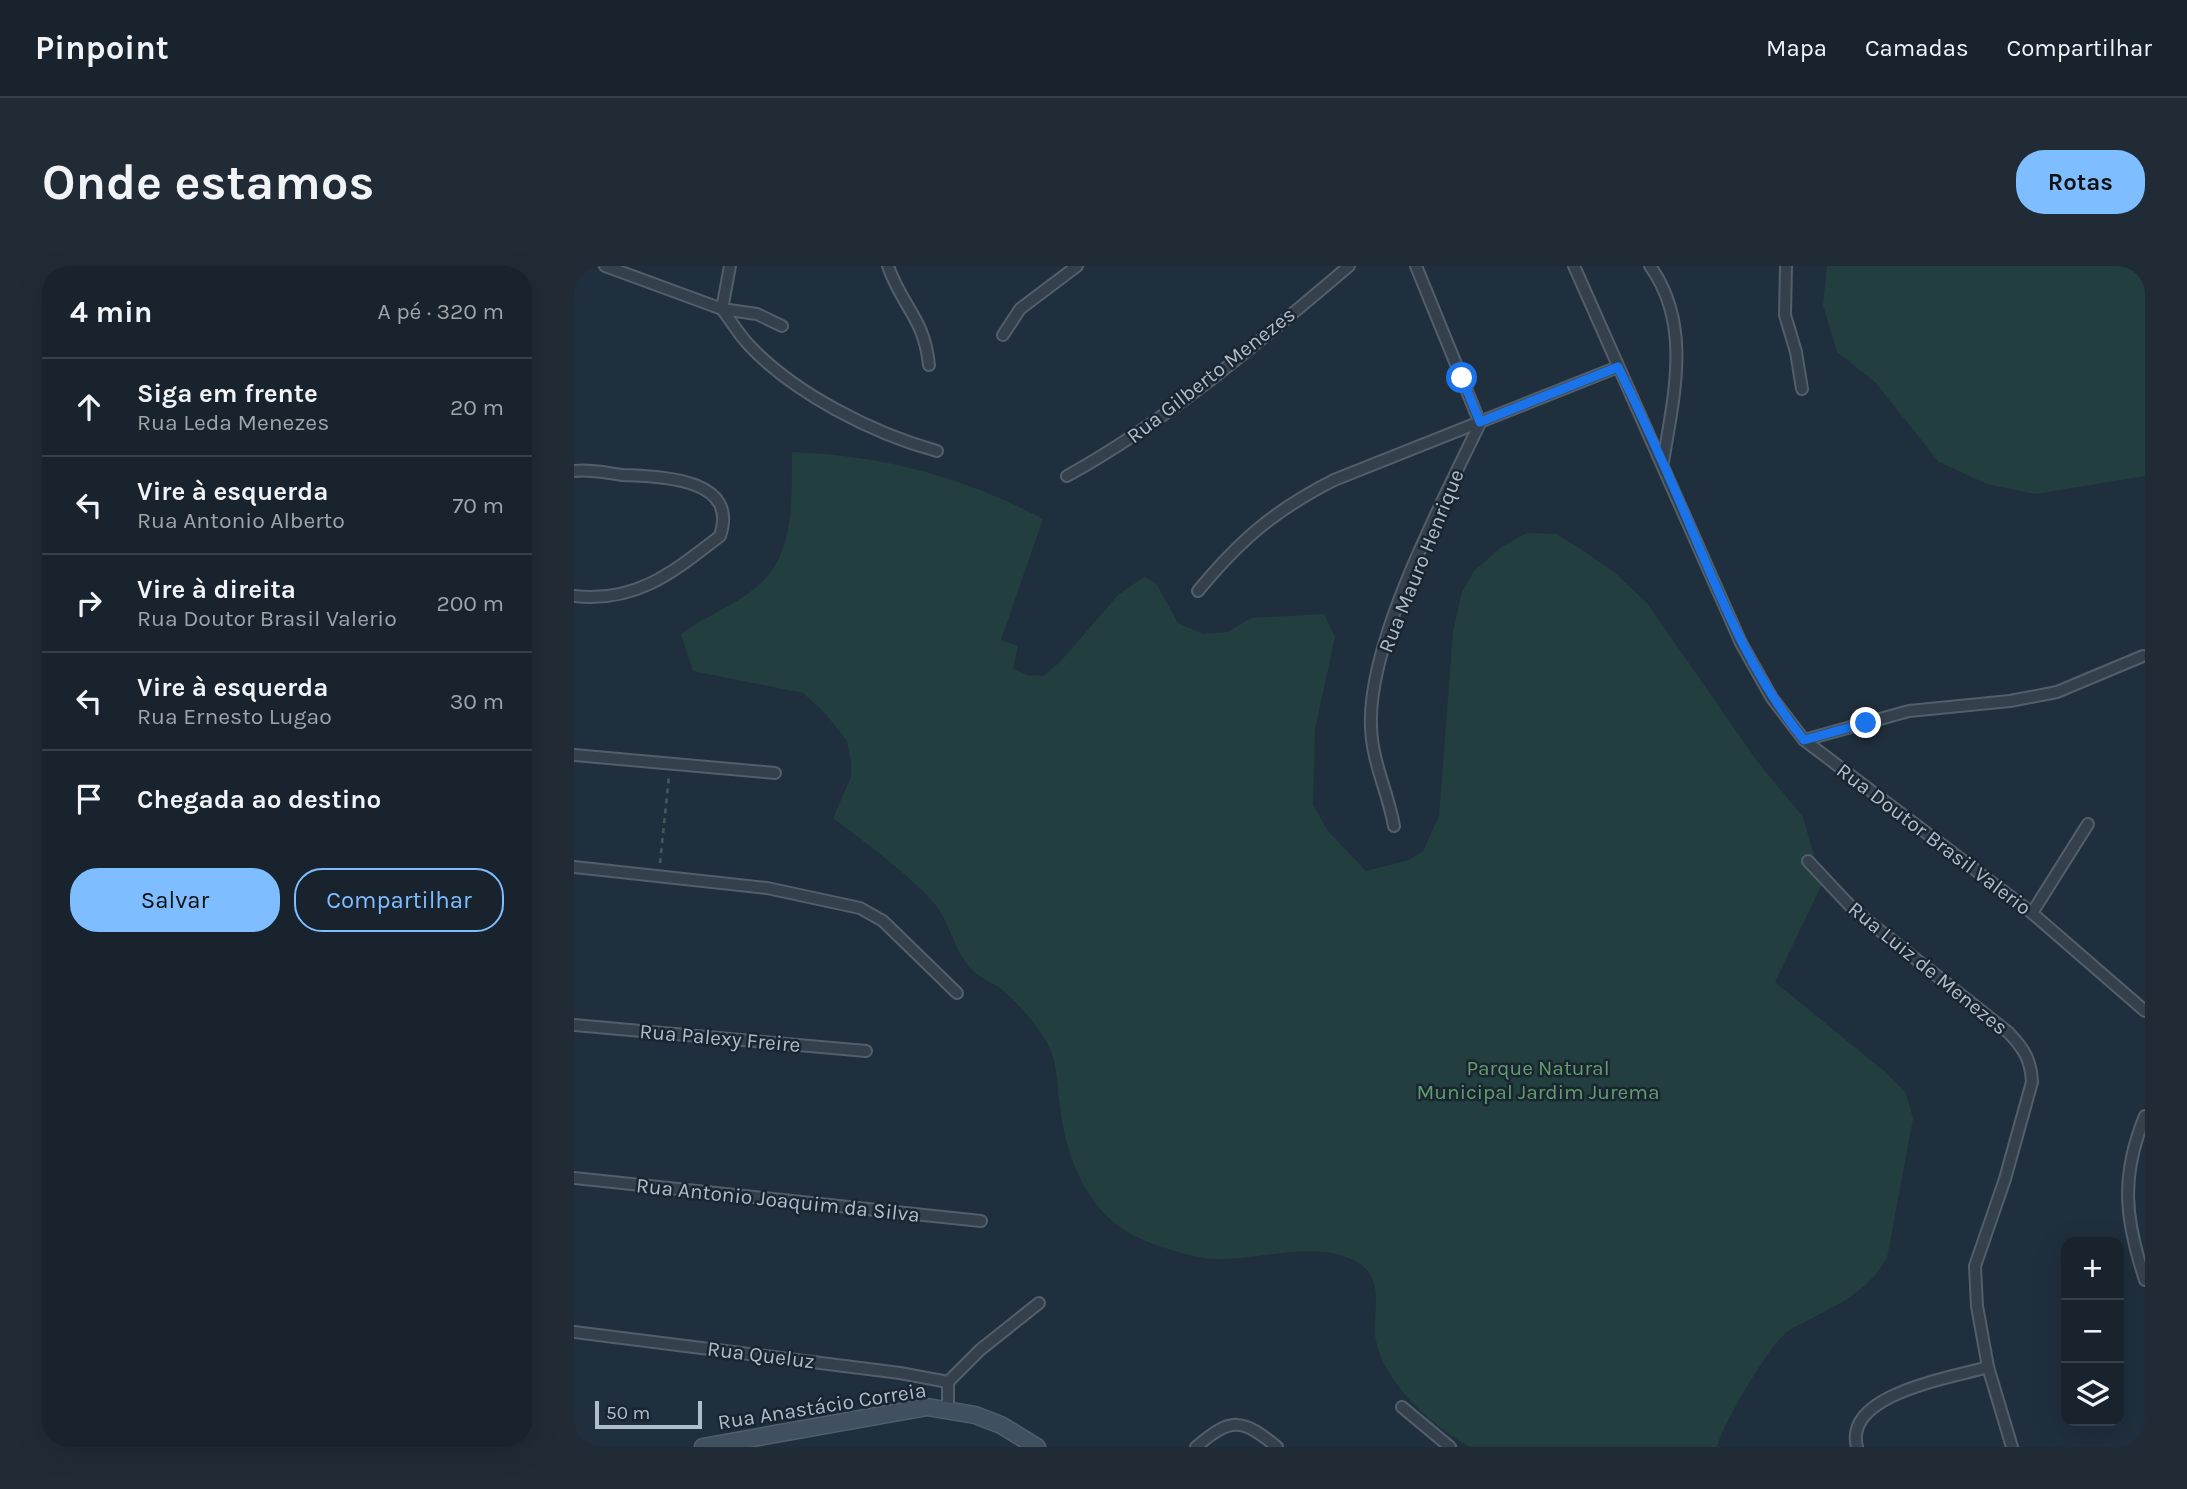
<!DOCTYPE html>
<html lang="pt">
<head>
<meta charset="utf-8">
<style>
	:root { --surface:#18232e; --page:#212b36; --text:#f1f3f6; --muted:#9fa4aa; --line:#36404a; --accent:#7ebdff }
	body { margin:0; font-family:Karla,sans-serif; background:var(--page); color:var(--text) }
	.controls { position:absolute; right:21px; bottom:21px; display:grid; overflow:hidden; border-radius:14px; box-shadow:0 7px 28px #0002 }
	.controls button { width:63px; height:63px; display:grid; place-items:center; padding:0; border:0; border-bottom:2px solid var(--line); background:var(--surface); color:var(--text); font:35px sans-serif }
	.scale { position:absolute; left:21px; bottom:18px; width:107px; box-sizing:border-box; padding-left:7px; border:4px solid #afbcc9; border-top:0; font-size:19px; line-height:24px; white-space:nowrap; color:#afbcc9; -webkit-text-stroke:5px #192632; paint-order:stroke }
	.stop { position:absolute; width:21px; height:21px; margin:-16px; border:5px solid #1a73e8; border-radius:50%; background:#fff }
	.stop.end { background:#1a73e8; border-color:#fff; box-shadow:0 2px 7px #0008 }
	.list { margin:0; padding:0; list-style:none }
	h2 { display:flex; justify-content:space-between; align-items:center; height:91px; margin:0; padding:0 28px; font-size:30px }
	h2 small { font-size:23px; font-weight:400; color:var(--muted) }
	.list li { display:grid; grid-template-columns:46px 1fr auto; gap:21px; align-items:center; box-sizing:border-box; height:98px; padding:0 28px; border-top:2px solid var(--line) }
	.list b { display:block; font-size:26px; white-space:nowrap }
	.list p { margin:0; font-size:23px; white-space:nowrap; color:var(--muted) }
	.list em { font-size:23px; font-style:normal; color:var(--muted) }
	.actions { display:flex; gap:14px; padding:21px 28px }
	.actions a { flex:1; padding:16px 0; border:2px solid var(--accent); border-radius:28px; text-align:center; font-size:24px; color:var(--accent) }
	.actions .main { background:var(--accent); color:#111 }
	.icon { flex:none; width:38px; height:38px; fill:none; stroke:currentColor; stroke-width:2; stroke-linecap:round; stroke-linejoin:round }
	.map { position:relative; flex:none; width:1571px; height:1181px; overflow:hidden; border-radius:28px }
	header { display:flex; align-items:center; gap:42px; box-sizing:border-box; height:98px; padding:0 35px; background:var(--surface); border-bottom:2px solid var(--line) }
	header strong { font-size:33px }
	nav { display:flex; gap:38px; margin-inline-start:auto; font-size:24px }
	.intro { display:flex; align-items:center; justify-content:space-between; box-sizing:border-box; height:168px; padding:0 42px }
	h1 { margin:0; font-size:49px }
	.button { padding:18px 32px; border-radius:28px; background:var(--accent); color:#111; font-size:24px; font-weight:700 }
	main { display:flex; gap:42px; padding:0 42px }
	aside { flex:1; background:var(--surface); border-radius:28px; box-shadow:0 7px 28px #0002 }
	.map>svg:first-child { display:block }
	.green { fill:#223e3e }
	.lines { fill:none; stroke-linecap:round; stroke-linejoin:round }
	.street-casing { stroke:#525f6b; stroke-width:14 }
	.secondary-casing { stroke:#525f6b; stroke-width:19 }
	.path { stroke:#405a5b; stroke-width:2.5; stroke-dasharray:5 5; stroke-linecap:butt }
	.street { stroke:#34414d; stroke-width:10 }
	.secondary { stroke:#415061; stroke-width:16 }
	.route { stroke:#1a73e8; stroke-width:9 }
	.labels { text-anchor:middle; stroke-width:5; stroke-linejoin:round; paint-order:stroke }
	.street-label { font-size:21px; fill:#afbcc9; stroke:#192632 }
	.park-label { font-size:21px; fill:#639d6a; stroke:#192632 }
</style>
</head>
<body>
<header>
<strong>Pinpoint</strong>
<nav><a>Mapa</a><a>Camadas</a><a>Compartilhar</a></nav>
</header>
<div class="intro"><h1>Onde estamos</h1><a class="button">Rotas</a></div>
<main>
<aside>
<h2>4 min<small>A pé · 320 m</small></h2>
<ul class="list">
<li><svg class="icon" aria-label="ahead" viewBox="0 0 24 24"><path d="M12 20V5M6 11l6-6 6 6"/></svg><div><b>Siga em frente</b><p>Rua Leda Menezes</p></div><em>20 m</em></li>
<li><svg class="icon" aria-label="left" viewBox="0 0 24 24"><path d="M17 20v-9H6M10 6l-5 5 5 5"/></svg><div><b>Vire à esquerda</b><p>Rua Antonio Alberto</p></div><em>70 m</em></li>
<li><svg class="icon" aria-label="right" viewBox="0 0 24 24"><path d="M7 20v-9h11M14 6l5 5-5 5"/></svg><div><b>Vire à direita</b><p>Rua Doutor Brasil Valerio</p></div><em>200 m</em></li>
<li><svg class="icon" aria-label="left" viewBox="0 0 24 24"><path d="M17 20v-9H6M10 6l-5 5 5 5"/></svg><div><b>Vire à esquerda</b><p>Rua Ernesto Lugao</p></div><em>30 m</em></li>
<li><svg class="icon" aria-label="arrive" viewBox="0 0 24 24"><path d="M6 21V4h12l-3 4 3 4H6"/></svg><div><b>Chegada ao destino</b></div></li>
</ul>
<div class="actions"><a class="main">Salvar</a><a>Compartilhar</a></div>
</aside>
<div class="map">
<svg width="1571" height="1181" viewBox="0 0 1571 1181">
	<rect width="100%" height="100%" fill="#202f3d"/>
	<g class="green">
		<polygon points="1253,0 1571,0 1571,210 1461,228 1413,218 1365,196 1301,116 1263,86 1249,39"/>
		<path d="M218 186C307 189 390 211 469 253L427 374 444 380 439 402 453 409 469 410 486 396 544 329 570 311 582 317 604 357 629 368 654 366 677 352 750 348 761 371 741 463 739 539 754 565 792 605 835 594 849 585 865 550 879 365 888 326 900 305 927 281 953 267 982 268 1004 281 1040 306 1073 337 1183 495 1229 551 1248 618 1201 716 1310 805 1332 827 1339 853 1313 992C1295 1024 1267 1037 1235 1054 1228 1058 1218 1061 1212 1067 1194 1081 1148 1160 1143 1181H897C859 1163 805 1112 801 1068 799 1045 809 1020 791 1002 756 970 682 995 641 993 616 992 571 977 550 964 510 938 491 886 486 841 483 822 484 801 476 783 467 762 444 737 426 722 418 716 407 713 399 705 380 686 377 658 360 637 336 609 289 575 259 552L277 511V496L273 475 251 447 229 427 119 405 107 368C132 349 166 338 189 315 222 281 217 229 218 186Z"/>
	</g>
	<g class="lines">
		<defs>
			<g id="street">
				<polyline points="31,0 148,43 183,48 208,60"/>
				<path d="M156 0 148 43C157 55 164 67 174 78 219 127 300 168 363 185"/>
				<path d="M314 0C328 41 350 51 355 99"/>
				<polyline points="842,0 906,157"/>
				<polyline points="1000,0 1167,377 1198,432 1230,474 1458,647 1571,745"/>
				<path d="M1076 0C1118 58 1100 129 1089 196"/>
				<polyline points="1212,0 1211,49 1222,86 1228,123"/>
				<polyline points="429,69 446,43 503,0"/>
				<path d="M0 205C16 203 33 207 49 209 85 211 166 211 146 270 99 306 63 337 0 330"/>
				<path d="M493 210C596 153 685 76 775 0"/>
				<path d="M624 325C666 274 701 244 760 214L1044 101"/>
				<polyline points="1230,474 1335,445 1436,435 1483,426 1569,390"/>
				<polyline points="0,489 201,507"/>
				<path d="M820 560C814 526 798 496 797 461 793 376 869 235 906 157"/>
				<path d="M1234 595 1280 644 1435 767C1450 783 1457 794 1458 816L1431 913 1401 1000 1403 1040 1414 1101 1438 1181"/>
				<polyline points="0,601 193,622 286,642 309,655 383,727"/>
				<polyline points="1458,647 1514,558"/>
				<polyline points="0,759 292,785"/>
				<path d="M1571 850C1546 911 1551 953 1571 1014"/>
				<polyline points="0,912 407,955"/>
				<polyline points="0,1066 326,1107 374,1116"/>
				<polyline points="374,1116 406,1084 465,1037"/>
				<polyline points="374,1116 374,1142"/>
				<polyline points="828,1141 876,1181"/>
				<path d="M622 1181C657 1151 668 1152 703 1181"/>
				<path d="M1283 1181C1269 1128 1377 1112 1414 1101"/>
			</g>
			<polyline id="secondary" points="129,1181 353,1141 401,1149 427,1159 463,1181"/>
		</defs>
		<use href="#street" class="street-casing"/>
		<use href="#secondary" class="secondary-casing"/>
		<polyline class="path" points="86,597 95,510"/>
		<use href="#street" class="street"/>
		<use href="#secondary" class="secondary"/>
	</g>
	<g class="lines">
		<path class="route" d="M888 112 906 156 1044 101C1070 154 1094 207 1117 262 1149 337 1178 410 1230 474L1292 457"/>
	</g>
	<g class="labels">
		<g class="street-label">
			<text transform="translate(637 109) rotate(-38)" y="7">Rua Gilberto Menezes</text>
			<text transform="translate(847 295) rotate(-68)" y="7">Rua Mauro Henrique</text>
			<text transform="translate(1360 573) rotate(37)" y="7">Rua Doutor Brasil Valerio</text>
			<text transform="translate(1354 702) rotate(39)" y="7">Rua Luiz de Menezes</text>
			<text transform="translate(146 772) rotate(5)" y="7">Rua Palexy Freire</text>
			<text transform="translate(204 934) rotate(6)" y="7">Rua Antonio Joaquim da Silva</text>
			<text transform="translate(187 1089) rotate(7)" y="7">Rua Queluz</text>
			<text transform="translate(248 1140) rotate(-9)" y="7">Rua Anastácio Correia</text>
		</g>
		<g class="park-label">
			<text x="964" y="809">Parque Natural<tspan x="964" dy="24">Municipal Jardim Jurema</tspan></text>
		</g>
	</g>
</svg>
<div class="controls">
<button>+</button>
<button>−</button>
<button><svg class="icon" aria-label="layers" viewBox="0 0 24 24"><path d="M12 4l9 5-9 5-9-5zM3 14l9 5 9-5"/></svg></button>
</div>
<div class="scale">50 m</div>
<div class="stop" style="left:888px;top:112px"></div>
<div class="stop end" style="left:1292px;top:457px"></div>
</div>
</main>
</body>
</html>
